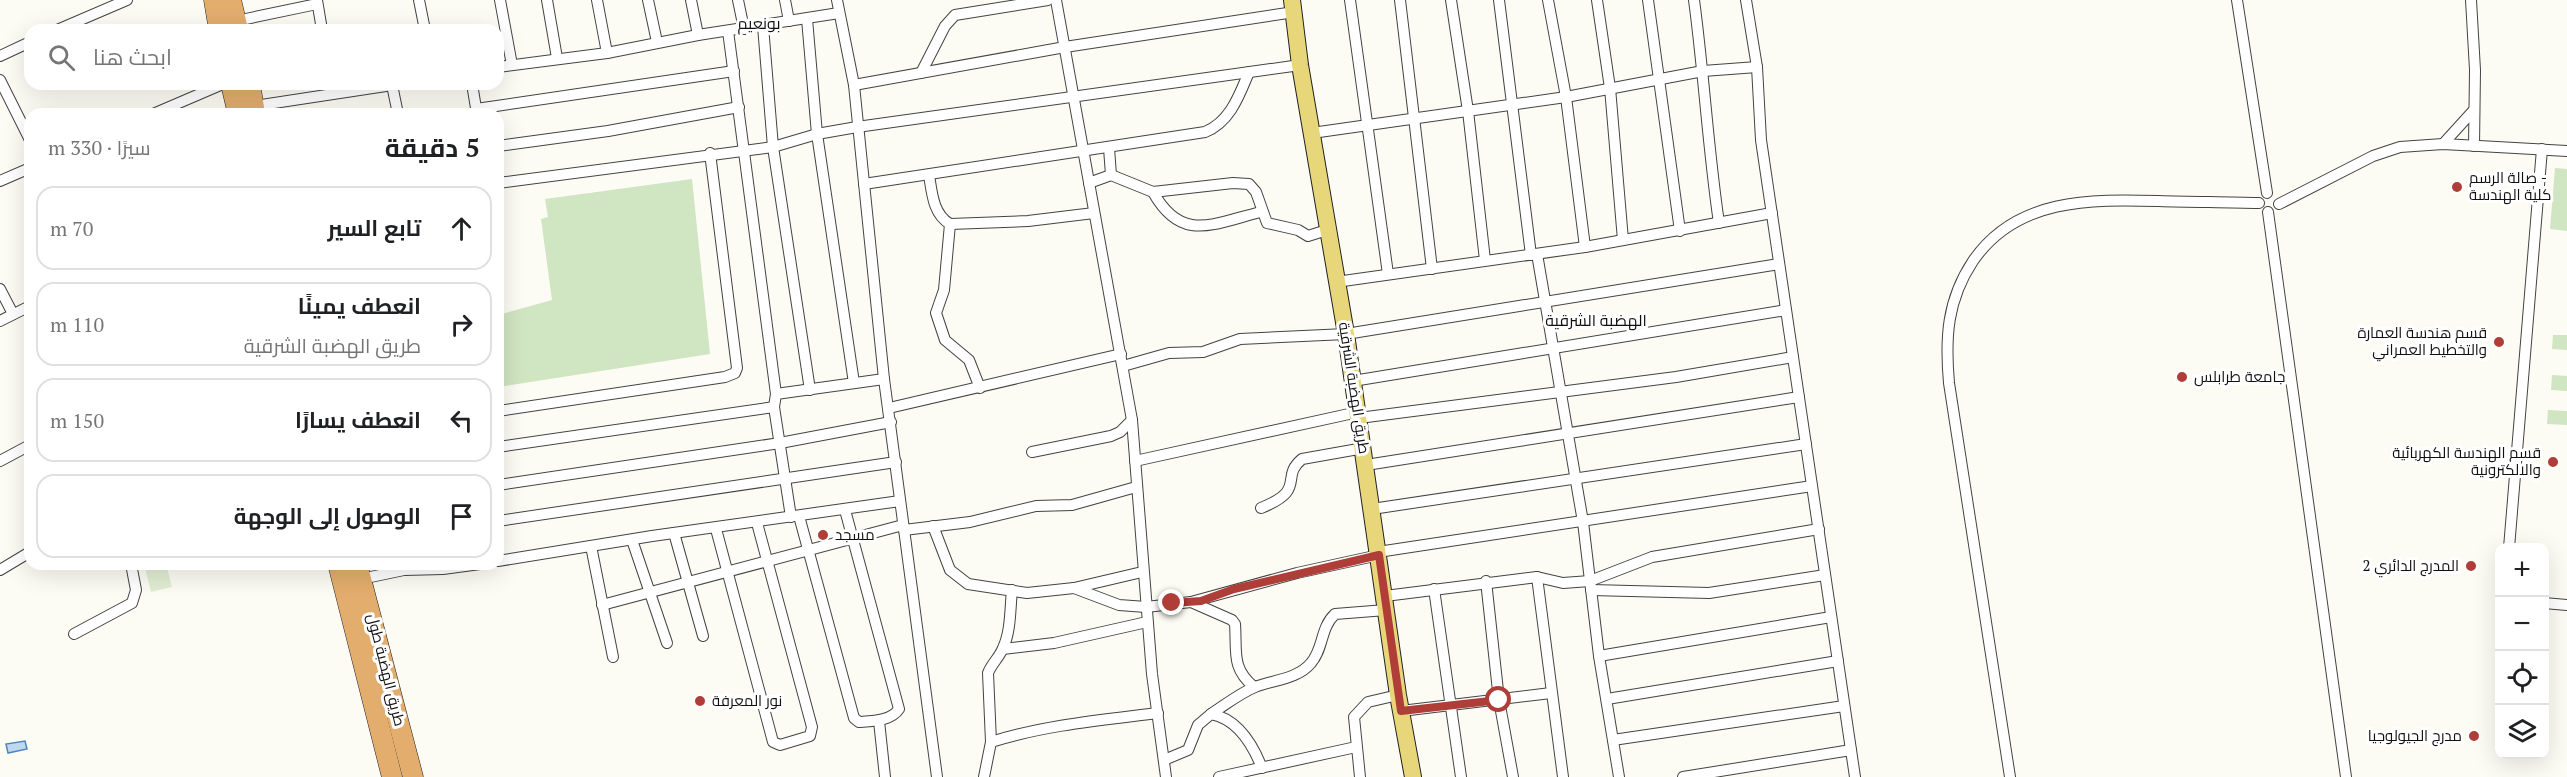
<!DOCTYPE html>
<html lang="ar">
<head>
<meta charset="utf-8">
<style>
	:root { --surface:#fff; --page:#f6f6f6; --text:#202124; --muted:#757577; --line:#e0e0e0 }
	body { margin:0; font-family:"PT Serif",Cairo,serif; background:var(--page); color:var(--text); direction:rtl }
	.controls { position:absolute; right:18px; bottom:18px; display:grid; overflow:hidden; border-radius:12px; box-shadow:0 6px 24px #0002 }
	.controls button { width:54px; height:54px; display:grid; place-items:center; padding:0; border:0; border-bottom:2px solid var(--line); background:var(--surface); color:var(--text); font:30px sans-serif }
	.stop { position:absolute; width:18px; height:18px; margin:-14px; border:4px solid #af3d38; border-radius:50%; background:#fff }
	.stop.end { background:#af3d38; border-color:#fff; box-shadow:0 2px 6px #0008 }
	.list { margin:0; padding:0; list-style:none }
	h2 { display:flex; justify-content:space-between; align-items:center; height:78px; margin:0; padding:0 24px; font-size:26px }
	h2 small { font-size:20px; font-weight:400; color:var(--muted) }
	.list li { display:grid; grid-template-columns:39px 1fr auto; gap:18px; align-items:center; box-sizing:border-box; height:84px; margin:0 12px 12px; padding:0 12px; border:2px solid var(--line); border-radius:18px }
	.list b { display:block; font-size:22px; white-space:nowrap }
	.list p { margin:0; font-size:20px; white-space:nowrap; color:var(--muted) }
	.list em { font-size:20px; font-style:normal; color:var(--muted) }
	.icon { flex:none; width:33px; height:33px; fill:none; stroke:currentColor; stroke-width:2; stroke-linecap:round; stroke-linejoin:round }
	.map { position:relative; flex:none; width:2567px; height:777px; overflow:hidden; direction:ltr }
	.search { position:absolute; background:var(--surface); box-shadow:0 6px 24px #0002; left:24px; top:24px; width:480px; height:66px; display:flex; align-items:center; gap:15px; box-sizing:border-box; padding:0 21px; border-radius:18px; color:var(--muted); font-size:22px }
	.panel { position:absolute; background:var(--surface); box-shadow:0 6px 24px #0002; left:24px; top:108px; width:480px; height:462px; border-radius:18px; direction:rtl }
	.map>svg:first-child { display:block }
	.green { fill:#d0e5c1 }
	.pitch { fill:#e1edd1 }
	.water { fill:#bed8ef; stroke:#4e87bd; stroke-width:1.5 }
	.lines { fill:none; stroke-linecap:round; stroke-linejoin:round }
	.street-casing { stroke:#434343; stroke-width:12 }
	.primary-casing { stroke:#212121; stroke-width:18 }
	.highway-casing { stroke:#212121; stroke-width:21 }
	.street { stroke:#fff; stroke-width:10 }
	.primary { stroke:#e8d77a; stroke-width:16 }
	.highway { stroke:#e2ad6d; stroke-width:20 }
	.route { stroke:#af3d38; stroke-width:8 }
	.poi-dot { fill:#af3d38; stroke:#fff; stroke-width:2 }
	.labels { text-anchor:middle; stroke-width:6; stroke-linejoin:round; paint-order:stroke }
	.poi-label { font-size:15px; fill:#101010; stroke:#fff; text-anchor:start }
	.street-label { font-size:15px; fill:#101010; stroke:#fff }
	.neighbourhood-label { font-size:16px; fill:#101010; stroke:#fff }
</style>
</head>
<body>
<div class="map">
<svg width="2567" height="777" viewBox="0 0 2567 777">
	<rect width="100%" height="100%" fill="#fdfcf4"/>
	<g class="green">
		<polygon points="2555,168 2567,169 2567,231 2550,229"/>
		<polygon points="692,179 710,354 498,387 498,315 552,300 541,219 548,217 545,199"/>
		<polygon points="2553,335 2567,335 2567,350 2552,349"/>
		<polygon points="2552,375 2567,376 2567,391 2551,390"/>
		<polygon points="2548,410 2567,411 2567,425 2547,424"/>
	</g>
	<polygon class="pitch" points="144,564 166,564 172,587 151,592"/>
	<polygon class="water" points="25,741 27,749 8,753 6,744"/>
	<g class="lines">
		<defs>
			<g id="street">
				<polyline points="317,0 322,30"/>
				<polyline points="419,0 425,30"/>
				<polyline points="500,0 512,65"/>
				<polyline points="547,0 557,58"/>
				<polyline points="597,0 607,53"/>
				<polyline points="648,0 657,42"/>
				<polyline points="691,0 698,35"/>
				<polyline points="738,0 744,29"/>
				<polyline points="785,0 789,21"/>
				<polyline points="837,0 854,85 884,379 937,777"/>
				<polyline points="1056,0 1132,420 1152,674 1166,777"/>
				<polyline points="1350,0 1388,274"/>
				<polyline points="1400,0 1432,269"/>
				<polyline points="1451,0 1468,111 1485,260"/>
				<polyline points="1499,0 1531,255"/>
				<polyline points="1548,0 1566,97 1585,247"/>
				<polyline points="1597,0 1610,88 1623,240"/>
				<polyline points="1648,0 1680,231"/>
				<path d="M1694 0C1704 74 1708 149 1719 223"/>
				<polyline points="1746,0 1757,67 1761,140 1855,777"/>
				<polyline points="2237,0 2267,193"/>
				<polyline points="2471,0 2475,70 2474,146"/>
				<polyline points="807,19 817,134 854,383"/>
				<polyline points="236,21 317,4"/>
				<polyline points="763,26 773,147 810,390"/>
				<polyline points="57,30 127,0"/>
				<polyline points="728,31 776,394 774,407 791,517"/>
				<polyline points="0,56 30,42"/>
				<polyline points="498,67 607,53 698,35 839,13"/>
				<polyline points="921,73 945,26 955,15 1048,0"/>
				<polyline points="0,80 30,140"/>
				<polyline points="472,84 477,114"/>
				<polyline points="392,85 398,114"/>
				<polyline points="854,85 1065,47 1294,12"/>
				<polyline points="254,106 399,84"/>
				<polyline points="476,109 734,71"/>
				<polyline points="153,114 223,84"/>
				<polyline points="1312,133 1566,97 1703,71 1757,67"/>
				<polyline points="2443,144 2473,111"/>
				<polyline points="498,146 608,131 739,107"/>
				<polyline points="1109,148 1111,175"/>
				<path d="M929 175C932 193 933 214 950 224L1028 221 1094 213"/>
				<polyline points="0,181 30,168"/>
				<polyline points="498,183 773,147 817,134 857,127 1300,65"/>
				<polyline points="1089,183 1111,175 1153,192 1233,183 1249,184 1256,192 1267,223 1298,230 1308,236 1327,230"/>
				<path d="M864 184 1205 132C1230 122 1239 96 1249 72"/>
				<path d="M1153 192C1182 244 1214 223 1261 212"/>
				<polyline points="2279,204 2373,156 2400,147 2443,144 2567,151"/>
				<polyline points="2268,212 2346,777"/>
				<polyline points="950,224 944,290 936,313 945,340 969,360 980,388"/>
				<polyline points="1537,254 1583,522 1599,656 1619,777"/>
				<polyline points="1336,282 1585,247 1772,213"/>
				<polyline points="0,289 13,314"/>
				<polyline points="0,321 30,306"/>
				<polyline points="1123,366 1169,353 1203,352 1240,339 1346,334 1779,264"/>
				<polyline points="1353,381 1786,310"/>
				<polyline points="776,394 884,379"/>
				<polyline points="889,408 1121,354"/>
				<polyline points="498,411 725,377 735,373 737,368 710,153"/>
				<polyline points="1359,418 1676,377 1793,357"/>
				<polyline points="498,447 774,407"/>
				<polyline points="1032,452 1111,436 1120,432 1132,420"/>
				<polyline points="0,461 30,445"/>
				<polyline points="1135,461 1358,412"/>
				<polyline points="1366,465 1799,397"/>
				<polyline points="498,485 780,443 891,422"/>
				<path d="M1261 508C1308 489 1279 478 1302 459L1364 448"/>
				<polyline points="1372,509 1806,444"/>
				<path d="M799 516 854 718 859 722C873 721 891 721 899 709L845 510"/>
				<polyline points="498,521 896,462"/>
				<polyline points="933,526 950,570 968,584 1027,593 1074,588 1142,572"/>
				<polyline points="716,529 773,742 780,745 810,736 812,727 757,523"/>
				<polyline points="904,530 970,522 1036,506 1072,505 1136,487"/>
				<polyline points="674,533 703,636"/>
				<polyline points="632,540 667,643"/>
				<polyline points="591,546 613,657"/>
				<polyline points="2509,548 2542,149"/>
				<polyline points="1378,552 1812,486"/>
				<polyline points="498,561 652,536 900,501"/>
				<polyline points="0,570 30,552"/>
				<polyline points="1537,577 1563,583 1590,581 1652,557 1819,529"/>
				<polyline points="361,579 404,570 443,569 480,564"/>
				<polyline points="1486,581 1499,700 1513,777"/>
				<polyline points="1074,588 1119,605 1146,607 1191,602 1297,573 1379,555"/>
				<polyline points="1434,589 1461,777"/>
				<polyline points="1591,590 1709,593 1825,575"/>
				<polyline points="1385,596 1537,577 1563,777"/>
				<path d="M1191 602 1232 620 1235 624C1237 652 1231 668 1254 687"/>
				<polyline points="2544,603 2567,605"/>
				<polyline points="602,605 903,525"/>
				<polyline points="74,634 132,603 136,590 131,564"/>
				<polyline points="1003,649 1054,643 1147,622"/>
				<polyline points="1599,656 1831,617"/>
				<polyline points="1607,699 1838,661"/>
				<polyline points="1401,711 1551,693"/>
				<path d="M1211 714C1225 705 1240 693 1255 687 1273 680 1298 679 1311 663 1324 648 1320 628 1335 614L1386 610"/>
				<polyline points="879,721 885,777"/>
				<polyline points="1613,740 1844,706"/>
				<path d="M991 742 988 673C992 663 999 658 1003 648 1011 631 1010 609 1012 590"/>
				<path d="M1164 760 1188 750 1198 725 1211 714C1238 719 1253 745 1262 768"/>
				<path d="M984 777 991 742C1045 725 1102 720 1158 713"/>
				<polyline points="1219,777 1356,747"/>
				<polyline points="1360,777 1354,717 1368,702 1398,695"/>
				<polyline points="1683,777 1851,750"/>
				<path d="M2010 777 1949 383C1945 338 1947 300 1973 261 2016 198 2090 199 2159 201 2192 202 2226 202 2259 203"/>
			</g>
			<polyline id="primary" points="1292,0 1300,65 1346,334 1398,695 1413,777"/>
			<g id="highway">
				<polyline points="214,0 219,30"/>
				<polyline points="231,0 238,30"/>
				<polyline points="231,84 238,114"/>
				<polyline points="250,84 255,114"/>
				<polyline points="338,564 392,777"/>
				<polyline points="357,564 413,777"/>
			</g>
		</defs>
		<use href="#street" class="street-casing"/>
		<use href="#primary" class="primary-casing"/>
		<use href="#highway" class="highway-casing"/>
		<use href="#street" class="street"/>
		<use href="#primary" class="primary"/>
		<use href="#highway" class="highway"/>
	</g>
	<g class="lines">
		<polyline class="route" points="1172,603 1201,601 1234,589 1379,555 1401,711 1499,700"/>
	</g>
	<g class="poi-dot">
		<circle cx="2457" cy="187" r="6"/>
		<circle cx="2499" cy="342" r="6"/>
		<circle cx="2182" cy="377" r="6"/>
		<circle cx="2553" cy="462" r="6"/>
		<circle cx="823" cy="535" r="6"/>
		<circle cx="2471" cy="566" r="6"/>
		<circle cx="700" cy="701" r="6"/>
		<circle cx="2474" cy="736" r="6"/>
	</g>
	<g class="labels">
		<g class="poi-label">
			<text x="2469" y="183">صالة الرسم -<tspan x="2469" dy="17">كلية الهندسة</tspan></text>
			<text x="2487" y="338" text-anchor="end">قسم هندسة العمارة<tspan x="2487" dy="17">والتخطيط العمراني</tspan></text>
			<text x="2194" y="382">جامعة طرابلس</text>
			<text x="2541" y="458" text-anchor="end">قسم الهندسة الكهربائية<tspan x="2541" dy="17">والالكترونية</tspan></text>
			<text x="835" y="540">مسجد</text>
			<text x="2459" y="571" text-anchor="end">المدرج الدائري 2</text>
			<text x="712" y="706">نور المعرفة</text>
			<text x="2462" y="741" text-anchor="end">مدرج الجيولوجيا</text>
		</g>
		<g class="street-label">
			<text transform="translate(1354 388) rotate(81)" y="5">طريق الهضبة الشرقية</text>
			<text transform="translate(386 670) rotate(76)" y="5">طريق الهضبة طول</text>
		</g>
		<g class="neighbourhood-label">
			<text x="759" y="29">بونعيم</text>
			<text x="1596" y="326">الهضبة الشرقية</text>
		</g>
	</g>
</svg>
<div class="controls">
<button>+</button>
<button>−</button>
<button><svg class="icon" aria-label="locate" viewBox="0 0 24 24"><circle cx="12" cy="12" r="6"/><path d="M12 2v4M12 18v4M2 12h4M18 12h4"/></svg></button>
<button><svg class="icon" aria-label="layers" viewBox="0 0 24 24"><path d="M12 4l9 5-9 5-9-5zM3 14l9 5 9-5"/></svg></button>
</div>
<div class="stop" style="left:1499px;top:700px"></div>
<div class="stop end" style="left:1172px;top:603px"></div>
<div class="search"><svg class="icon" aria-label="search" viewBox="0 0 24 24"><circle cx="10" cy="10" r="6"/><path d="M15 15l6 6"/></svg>ابحث هنا</div>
<section class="panel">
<h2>5 دقيقة<small>سيرًا · 330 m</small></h2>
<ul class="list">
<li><svg class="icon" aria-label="ahead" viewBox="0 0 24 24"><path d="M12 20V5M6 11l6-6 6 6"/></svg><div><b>تابع السير</b></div><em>70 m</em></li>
<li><svg class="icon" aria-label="right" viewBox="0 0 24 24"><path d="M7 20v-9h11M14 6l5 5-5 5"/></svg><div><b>انعطف يمينًا</b><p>طريق الهضبة الشرقية</p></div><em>110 m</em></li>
<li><svg class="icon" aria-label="left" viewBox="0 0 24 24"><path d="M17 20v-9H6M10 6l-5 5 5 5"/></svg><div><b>انعطف يسارًا</b></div><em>150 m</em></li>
<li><svg class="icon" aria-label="arrive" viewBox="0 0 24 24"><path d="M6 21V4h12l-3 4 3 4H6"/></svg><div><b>الوصول إلى الوجهة</b></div></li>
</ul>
</section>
</div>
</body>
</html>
